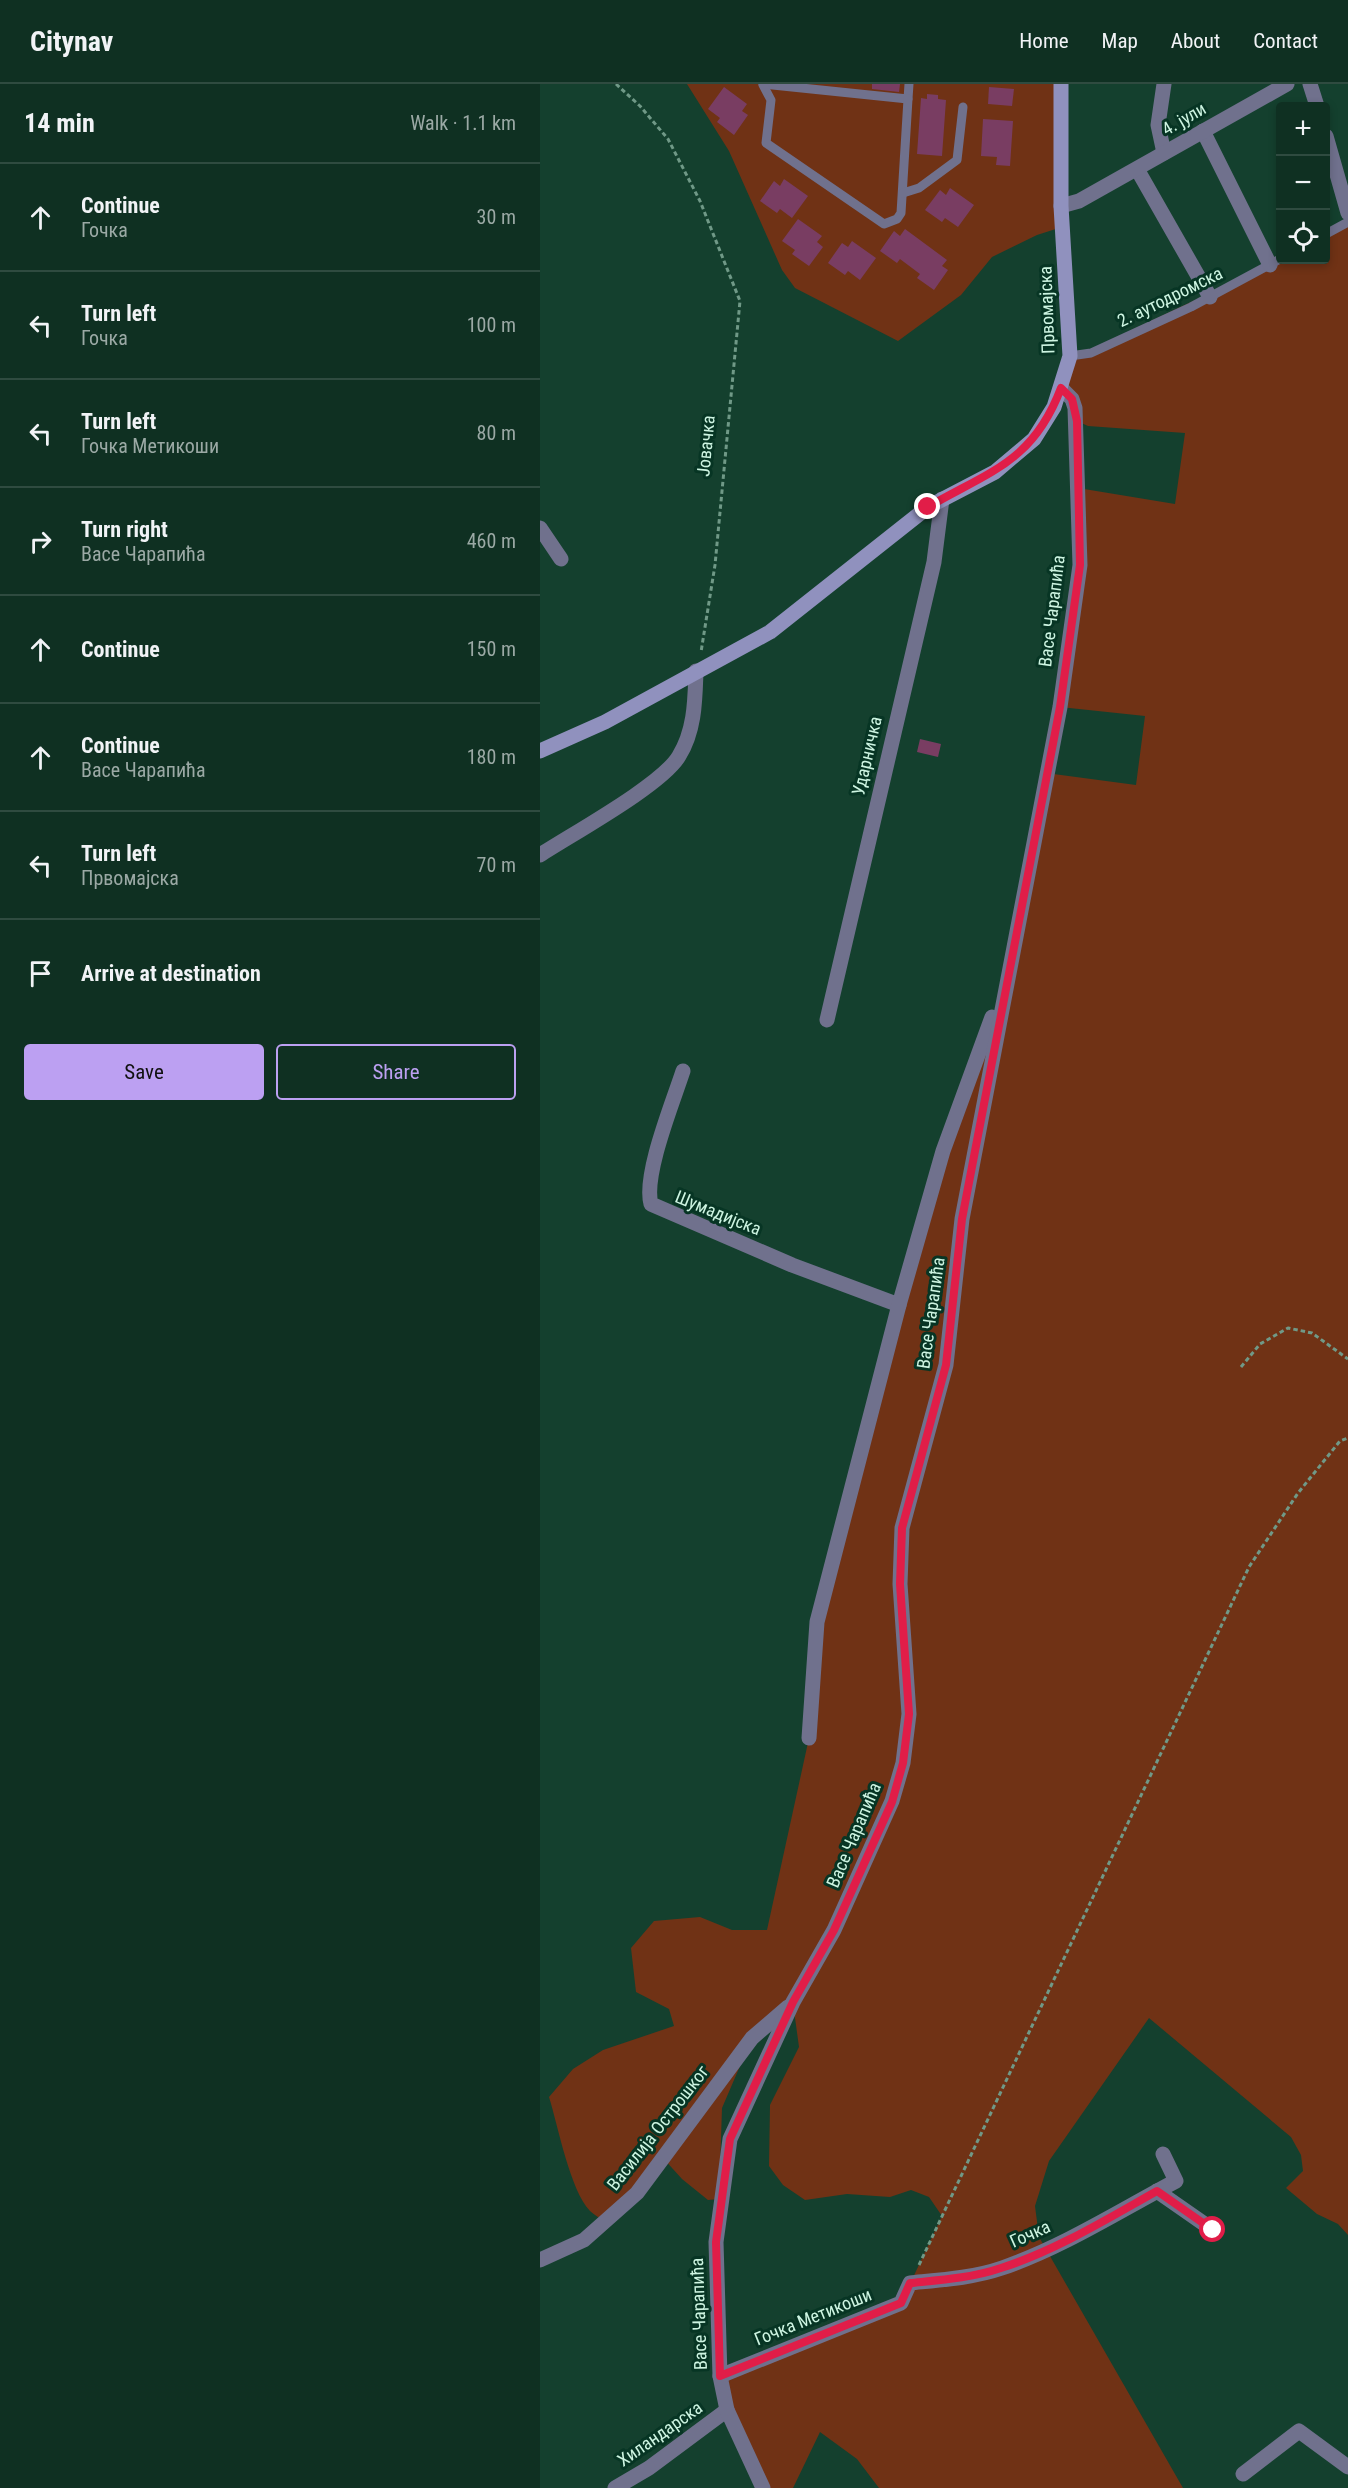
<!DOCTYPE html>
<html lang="en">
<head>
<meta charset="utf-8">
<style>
	:root { --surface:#0f3022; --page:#18382a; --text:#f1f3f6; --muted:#9ba9a5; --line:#2f4b40; --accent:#bca0f2 }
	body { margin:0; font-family:"Roboto Condensed",sans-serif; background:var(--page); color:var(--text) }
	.controls { position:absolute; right:18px; top:18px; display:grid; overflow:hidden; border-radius:6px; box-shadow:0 3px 9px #0003 }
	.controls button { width:54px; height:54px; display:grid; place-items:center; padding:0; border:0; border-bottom:2px solid var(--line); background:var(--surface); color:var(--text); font:30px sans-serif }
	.stop { position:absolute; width:18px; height:18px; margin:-14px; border:4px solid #e11d48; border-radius:50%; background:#fff }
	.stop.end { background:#e11d48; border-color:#fff; box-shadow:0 2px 6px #0008 }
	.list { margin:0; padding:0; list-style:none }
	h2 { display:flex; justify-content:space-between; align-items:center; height:78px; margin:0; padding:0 24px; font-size:26px }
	h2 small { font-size:20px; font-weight:400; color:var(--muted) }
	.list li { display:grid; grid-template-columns:39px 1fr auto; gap:18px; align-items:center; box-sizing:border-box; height:108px; padding:0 24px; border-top:2px solid var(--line) }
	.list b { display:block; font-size:22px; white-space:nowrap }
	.list p { margin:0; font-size:20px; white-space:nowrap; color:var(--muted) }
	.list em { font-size:20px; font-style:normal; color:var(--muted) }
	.actions { display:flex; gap:12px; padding:18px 24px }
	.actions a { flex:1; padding:14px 0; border:2px solid var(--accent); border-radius:6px; text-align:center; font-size:21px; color:var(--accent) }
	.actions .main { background:var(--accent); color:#111 }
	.icon { flex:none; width:33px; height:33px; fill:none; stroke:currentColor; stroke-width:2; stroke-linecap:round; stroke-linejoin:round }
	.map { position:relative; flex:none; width:808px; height:2404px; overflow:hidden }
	header { display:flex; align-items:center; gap:36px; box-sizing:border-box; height:84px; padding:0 30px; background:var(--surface); border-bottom:2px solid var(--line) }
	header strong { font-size:28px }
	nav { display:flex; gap:33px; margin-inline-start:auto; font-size:21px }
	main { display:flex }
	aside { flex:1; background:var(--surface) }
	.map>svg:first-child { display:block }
	.green { fill:#703215 }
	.building { fill:#793d62 }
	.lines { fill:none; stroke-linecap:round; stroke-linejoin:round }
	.path { stroke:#709987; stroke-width:3; stroke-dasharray:4.5 3; stroke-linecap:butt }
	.service { stroke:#70718d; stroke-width:9 }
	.minor { stroke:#70718d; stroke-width:15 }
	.secondary { stroke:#9091be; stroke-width:15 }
	.route { stroke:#e11d48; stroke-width:8 }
	.labels { text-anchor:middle; stroke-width:6; stroke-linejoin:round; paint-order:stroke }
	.street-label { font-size:18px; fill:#cef5e2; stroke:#073524 }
</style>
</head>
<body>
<header>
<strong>Citynav</strong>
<nav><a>Home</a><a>Map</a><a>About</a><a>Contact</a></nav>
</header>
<main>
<aside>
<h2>14 min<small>Walk · 1.1 km</small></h2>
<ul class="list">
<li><svg class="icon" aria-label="ahead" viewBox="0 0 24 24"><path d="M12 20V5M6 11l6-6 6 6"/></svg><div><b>Continue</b><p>Гочка</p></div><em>30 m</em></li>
<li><svg class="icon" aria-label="left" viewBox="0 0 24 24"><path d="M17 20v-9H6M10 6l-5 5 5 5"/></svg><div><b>Turn left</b><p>Гочка</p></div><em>100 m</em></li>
<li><svg class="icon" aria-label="left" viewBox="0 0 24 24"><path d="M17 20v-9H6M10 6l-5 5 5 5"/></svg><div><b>Turn left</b><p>Гочка Метикоши</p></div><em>80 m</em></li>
<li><svg class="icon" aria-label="right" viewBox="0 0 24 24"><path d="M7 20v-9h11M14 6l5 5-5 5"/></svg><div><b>Turn right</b><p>Васе Чарапића</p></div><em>460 m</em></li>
<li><svg class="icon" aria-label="ahead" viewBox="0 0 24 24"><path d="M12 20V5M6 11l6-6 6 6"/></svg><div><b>Continue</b></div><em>150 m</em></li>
<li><svg class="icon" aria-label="ahead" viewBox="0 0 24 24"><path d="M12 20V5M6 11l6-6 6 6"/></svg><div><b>Continue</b><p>Васе Чарапића</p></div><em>180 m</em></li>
<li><svg class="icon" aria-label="left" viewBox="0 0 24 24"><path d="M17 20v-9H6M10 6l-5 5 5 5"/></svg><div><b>Turn left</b><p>Првомајска</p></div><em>70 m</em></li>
<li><svg class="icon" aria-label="arrive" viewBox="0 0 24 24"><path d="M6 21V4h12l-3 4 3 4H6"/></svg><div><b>Arrive at destination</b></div></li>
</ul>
<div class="actions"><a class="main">Save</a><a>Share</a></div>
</aside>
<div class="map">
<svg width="808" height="2404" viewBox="0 0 808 2404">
	<rect width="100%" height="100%" fill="#14402e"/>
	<g class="green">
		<polygon points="147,0 521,0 522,143 497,151 452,173 421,211 358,257 255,204 242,186 189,67"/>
		<path d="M808 138V2151L798 2140 777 2130 746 2104 763 2087 761 2071 751 2053 609 1934 509 2077 495 2122 499 2153 643 2404H339L317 2375 280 2348 253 2404H223L180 2292 361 2219 402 2132 389 2113 371 2106 350 2113 307 2110 265 2116 243 2101 229 2082 230 2021 259 1963 253 1919 212 1954 182 2024 179 2115 168 2116 142 2095 123 2074 65 2137C60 2134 54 2131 50 2127 30 2106 18 2042 9 2013L33 1985 63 1966 134 1942 129 1925 96 1908 91 1864 114 1837 160 1833 192 1846H227L269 1654 277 1538 359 1221 468 892 506 689 596 701 605 632 520 623 540 481 538 404 635 420 645 349 548 342 537 337 521 304 530 272 539 271 740 176H786V150Z"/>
	</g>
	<g class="building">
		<polygon points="332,0 360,0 359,8 332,5"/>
		<polygon points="184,3 207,20 202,27 208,31 194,51 177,38 180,34 168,25"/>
		<polygon points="449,3 474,5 472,22 448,20"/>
		<polygon points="387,10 398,11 398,15 406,16 402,72 377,70 381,14 387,15"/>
		<polygon points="443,35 473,37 470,82 456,81 457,73 441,72"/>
		<polygon points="244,95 268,112 252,134 240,125 237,129 220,117 234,97 240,102"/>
		<polygon points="410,104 434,121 418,143 405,134 402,138 385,126 400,106 406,111"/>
		<polygon points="258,135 282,152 277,158 283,163 269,182 252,170 255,166 242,157"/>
		<polygon points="365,145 407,176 402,182 408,186 394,206 377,194 380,190 360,175 357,179 340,167 354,147 360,152"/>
		<polygon points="312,157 336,174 320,196 308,187 305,191 288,179 302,159 308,163"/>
		<polygon points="380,655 401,660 398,673 377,668"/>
	</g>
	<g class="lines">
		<g class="path">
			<polyline points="76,0 100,22 128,55 160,117 200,217 175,481 161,568"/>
			<polyline points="701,1283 720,1260 748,1244 772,1249 808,1275"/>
			<polyline points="379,2181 709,1483 758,1409 800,1357 808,1354"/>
		</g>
		<g class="service">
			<polyline points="223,0 368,15 369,0"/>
			<polyline points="223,1 231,16 226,59 344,140 357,135 361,129 368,15"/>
			<polyline points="363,109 379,104 417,76 423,23"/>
			<polyline points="786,150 808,138"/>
			<polyline points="530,272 551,269 651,223 740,175"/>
		</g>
		<g class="minor">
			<polyline points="624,0 618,41 624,69"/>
			<polyline points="770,0 777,22"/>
			<polyline points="663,47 730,181"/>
			<polyline points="786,52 808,129"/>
			<polyline points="597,85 670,213"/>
			<polyline points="521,122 539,117 747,0"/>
			<polyline points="0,444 21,475"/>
			<path d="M0 771C32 750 122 701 139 672 155 646 155 616 156 587"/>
			<polyline points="287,936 394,478 402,415"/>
			<path d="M143 987C133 1018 103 1091 111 1120L252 1181 359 1221"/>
			<polyline points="269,1654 277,1538 359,1221 403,1067 452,933"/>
			<polyline points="617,2107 673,2146"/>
			<polyline points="0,2176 44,2156 97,2109 212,1954 248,1923"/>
			<path d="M180 2292 361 2219 370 2199C400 2196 433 2194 462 2184 523 2163 579 2127 636 2097L623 2070"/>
			<polyline points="703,2390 759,2347 808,2383"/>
			<polyline points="75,2404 109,2384 187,2326"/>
			<polyline points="223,2404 187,2326 180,2292 176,2158 190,2055 253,1918 294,1846 352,1717 363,1679 369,1630 360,1500 362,1444 406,1281 422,1135 520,623 540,481 535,324 532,315 521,304"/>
		</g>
		<polyline class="secondary" points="0,667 65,638 230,548 388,423 455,388 494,355 514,323 530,272 521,122 521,0"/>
	</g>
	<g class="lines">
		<path class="route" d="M388 423C450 387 493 378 521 304L532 315 537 337 540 481 520 623 422 1135 406 1281 362 1444 360 1500 369 1630 363 1679 352 1718 294 1846 253 1918 190 2055 176 2158 180 2292 361 2219 370 2199C400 2196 432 2194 461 2184 515 2167 567 2135 617 2107L673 2146"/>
	</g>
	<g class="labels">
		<g class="street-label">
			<text transform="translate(644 35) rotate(-30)" y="6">4. јули</text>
			<text transform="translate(630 213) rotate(-26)" y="6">2. аутодромска</text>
			<text transform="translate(507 226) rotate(-92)" y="6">Првомајска</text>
			<text transform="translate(166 362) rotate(-85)" y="6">Јовачка</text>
			<text transform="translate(512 527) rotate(-83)" y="6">Васе Чарапића</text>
			<text transform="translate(327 672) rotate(-77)" y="6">Ударничка</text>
			<text transform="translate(178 1129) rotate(22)" y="6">Шумадијска</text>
			<text transform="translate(391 1229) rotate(-82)" y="6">Васе Чарапића</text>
			<text transform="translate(314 1751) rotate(-67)" y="6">Васе Чарапића</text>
			<text transform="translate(118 2044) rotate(-52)" y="6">Василија Острошког</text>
			<text transform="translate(490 2150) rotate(-24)" y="6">Гочка</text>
			<text transform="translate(159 2230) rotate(-92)" y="6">Васе Чарапића</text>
			<text transform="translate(273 2233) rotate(-22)" y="6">Гочка Метикоши</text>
			<text transform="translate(120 2350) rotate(-35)" y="6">Хиландарска</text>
		</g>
	</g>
</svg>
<div class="controls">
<button>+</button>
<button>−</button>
<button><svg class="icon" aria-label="locate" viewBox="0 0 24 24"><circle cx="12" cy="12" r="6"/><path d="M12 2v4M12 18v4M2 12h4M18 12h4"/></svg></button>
</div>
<div class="stop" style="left:673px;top:2146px"></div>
<div class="stop end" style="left:388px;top:423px"></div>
</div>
</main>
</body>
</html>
